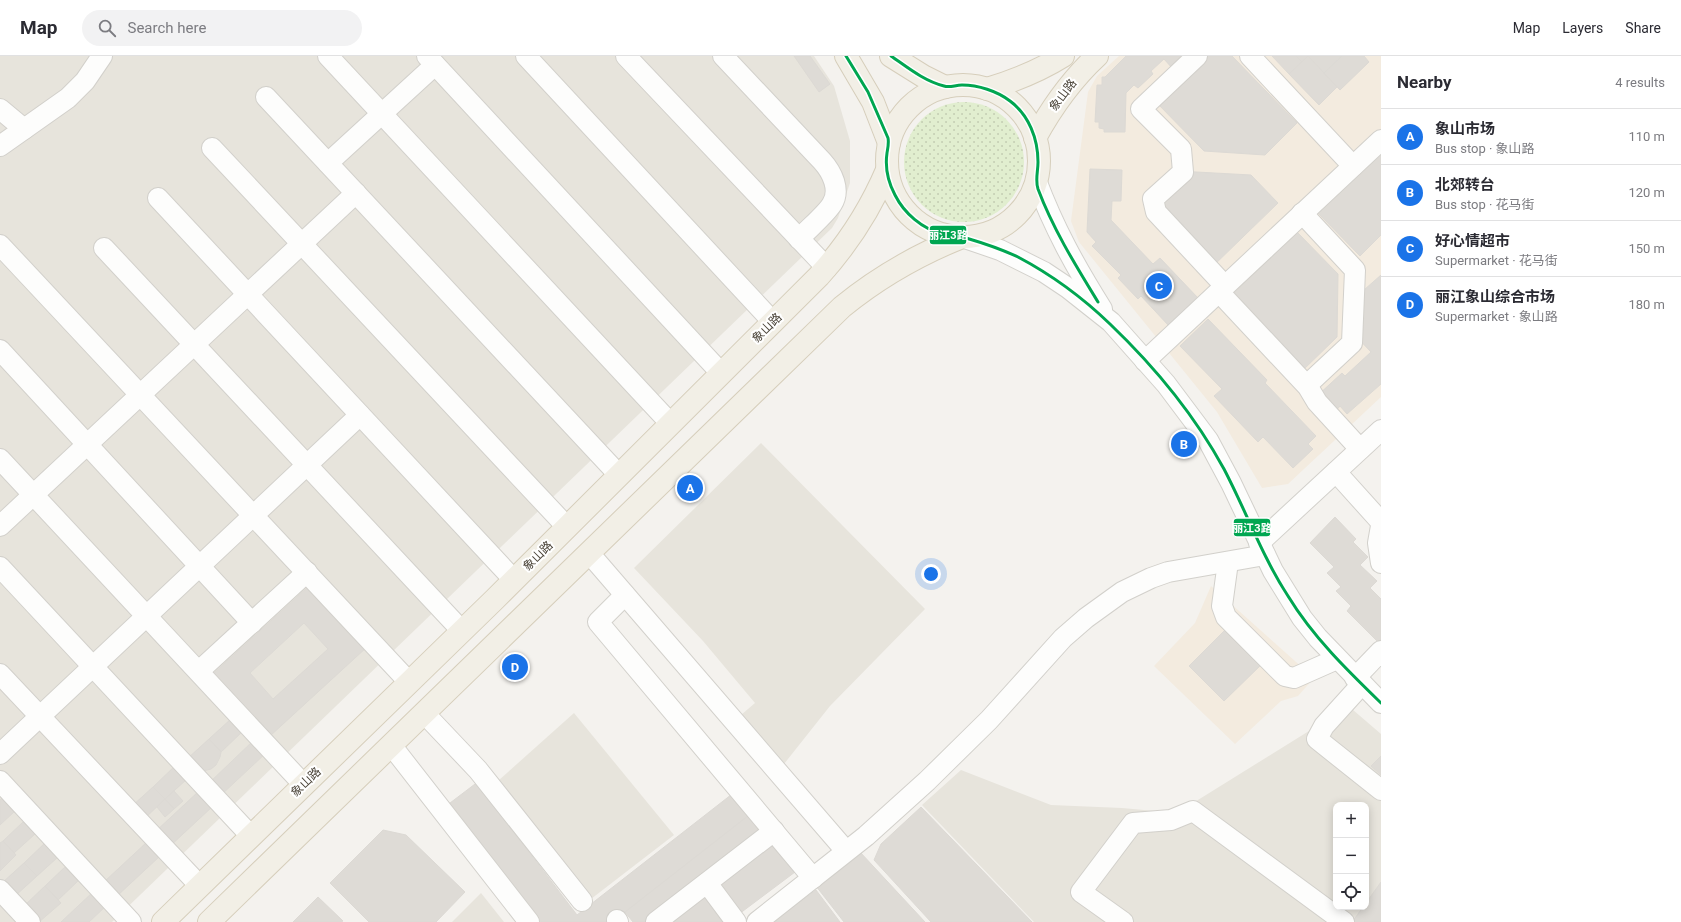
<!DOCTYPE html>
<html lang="en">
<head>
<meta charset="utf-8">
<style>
	:root { --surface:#fff; --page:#f2f2f3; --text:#2b2b33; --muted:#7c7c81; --line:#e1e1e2; --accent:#1a73e8 }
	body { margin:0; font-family:Roboto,"Noto Sans SC",sans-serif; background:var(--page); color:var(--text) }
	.controls { position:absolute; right:12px; bottom:12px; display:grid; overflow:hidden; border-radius:8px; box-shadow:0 2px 10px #0003 }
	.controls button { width:36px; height:36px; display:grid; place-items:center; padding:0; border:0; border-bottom:1px solid var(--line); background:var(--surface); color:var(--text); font:20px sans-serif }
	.you { position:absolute; left:931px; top:518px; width:14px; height:14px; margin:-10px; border:3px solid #fff; border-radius:50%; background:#1a73e8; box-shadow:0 0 0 6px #1a73e833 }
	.badge { display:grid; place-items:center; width:26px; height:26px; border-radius:50%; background:var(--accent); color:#fff; font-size:13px; font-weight:700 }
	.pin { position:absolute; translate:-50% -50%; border:2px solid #fff; box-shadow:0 1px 4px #0006 }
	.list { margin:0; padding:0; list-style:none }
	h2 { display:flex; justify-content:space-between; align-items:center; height:52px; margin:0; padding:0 16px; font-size:17px }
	h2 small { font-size:13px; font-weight:400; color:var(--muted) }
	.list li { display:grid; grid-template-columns:26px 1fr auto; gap:12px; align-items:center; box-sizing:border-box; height:56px; padding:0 16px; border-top:1px solid var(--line) }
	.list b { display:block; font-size:15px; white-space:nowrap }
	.list p { margin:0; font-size:13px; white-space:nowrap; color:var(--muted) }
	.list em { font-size:13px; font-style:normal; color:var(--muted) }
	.icon { flex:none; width:22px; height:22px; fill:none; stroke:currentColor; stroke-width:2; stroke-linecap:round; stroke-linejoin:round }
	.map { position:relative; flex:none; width:1381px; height:866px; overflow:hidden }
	header { display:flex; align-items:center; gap:24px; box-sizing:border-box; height:56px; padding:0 20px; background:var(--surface); border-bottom:1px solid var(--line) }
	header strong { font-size:19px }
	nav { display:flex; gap:22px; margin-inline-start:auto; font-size:14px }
	.search { width:280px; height:36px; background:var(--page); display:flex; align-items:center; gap:10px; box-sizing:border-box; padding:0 14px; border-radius:22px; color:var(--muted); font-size:15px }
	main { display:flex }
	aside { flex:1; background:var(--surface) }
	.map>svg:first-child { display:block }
	.residential { fill:#e7e4dc; fill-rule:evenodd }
	.commercial { fill:#f3ebdf }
	.grass { fill:url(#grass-dots) }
	.building { fill:#dedbd6; stroke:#dcd9d4; fill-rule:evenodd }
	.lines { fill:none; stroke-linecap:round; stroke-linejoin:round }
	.minor-casing { stroke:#d2d0cb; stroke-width:22 }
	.major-casing { stroke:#d6cebb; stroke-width:24 }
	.minor { stroke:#fdfdfc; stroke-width:20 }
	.major { stroke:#f2efe6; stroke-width:22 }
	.bus-1-casing { stroke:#fff; stroke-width:6 }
	.bus-1 { stroke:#00a651; stroke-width:3 }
	.labels { text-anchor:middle; stroke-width:4; stroke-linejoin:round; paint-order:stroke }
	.street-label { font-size:12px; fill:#4b4439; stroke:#fff }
	.line-badge { stroke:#fff; stroke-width:1.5 }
	.badge-label { font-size:11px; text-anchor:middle; font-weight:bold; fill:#fff }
</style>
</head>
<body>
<header>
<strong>Map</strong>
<div class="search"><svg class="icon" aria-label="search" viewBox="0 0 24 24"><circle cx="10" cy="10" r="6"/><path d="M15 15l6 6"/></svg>Search here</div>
<nav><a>Map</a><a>Layers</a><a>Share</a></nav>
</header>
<main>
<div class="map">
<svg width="1381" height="866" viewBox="0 0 1381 866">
	<defs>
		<pattern id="grass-dots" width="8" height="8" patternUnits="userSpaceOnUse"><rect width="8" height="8" fill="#e1eecf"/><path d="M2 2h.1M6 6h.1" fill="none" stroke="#c3cdb2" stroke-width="1.8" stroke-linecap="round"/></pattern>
	</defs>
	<rect width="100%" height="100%" fill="#f4f2ee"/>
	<g class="residential">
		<polygon points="0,0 814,0 834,30 850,85 850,127 838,162 832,172 112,866 0,866"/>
		<polygon points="761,387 925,553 830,650 784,708 741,659 755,647 703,585 634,512"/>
		<path d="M1338 641 1381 678V866H1034L922 749 961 714 1051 749 1122 752 1177 757 1317 670ZM1336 749H1366V851H1336Z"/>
		<polygon points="574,657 674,779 578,853 489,733"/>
		<polygon points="481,837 504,866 452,866"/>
	</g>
	<g class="commercial">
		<polygon points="1119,0 1381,0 1381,341 1288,428 1262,432 1217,356 1079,186 1071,165 1088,36 1097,20"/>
		<polygon points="1211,530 1314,622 1298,640 1281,645 1235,688 1154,610 1195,567"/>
	</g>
	<circle class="grass" cx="964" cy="106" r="60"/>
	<g class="building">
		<polygon points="794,0 810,0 830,28 819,36"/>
		<polygon points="1126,0 1187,0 1173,13 1164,3 1151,15 1153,18 1138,32 1134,29 1126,37 1125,76 1104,76 1104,73 1099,72 1099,66 1095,66 1097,29 1102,29 1102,21 1105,21"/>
		<polygon points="1205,0 1232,0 1297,67 1265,99 1204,95 1156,46"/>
		<polygon points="1272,0 1296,0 1302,6 1289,18"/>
		<polygon points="1296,0 1342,0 1324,17 1308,0 1302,6"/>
		<polygon points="1308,0 1337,31 1319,49 1289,18"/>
		<polygon points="1342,0 1364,0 1369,6 1340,34 1324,17"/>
		<polygon points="1381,94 1381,179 1360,200 1317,156"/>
		<polygon points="1090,113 1122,114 1121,145 1112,145 1111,164 1153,208 1160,202 1198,242 1169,270 1141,240 1138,243 1118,222 1121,219 1092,190 1096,186 1087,176"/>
		<polygon points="1178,115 1251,119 1278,147 1210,213 1145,147"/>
		<polygon points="1297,176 1338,218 1337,281 1301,316 1229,242"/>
		<polygon points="1381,219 1381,328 1347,358 1340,350 1333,358 1317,340 1342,317 1345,320 1371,296 1354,278 1356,241"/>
		<polygon points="1208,263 1267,324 1265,327 1316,380 1308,388 1313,393 1293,412 1263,381 1258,386 1214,340 1222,333 1180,290"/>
		<polygon points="1335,461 1356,483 1353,486 1368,501 1360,509 1377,525 1370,532 1381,543 1381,583 1378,586 1347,555 1351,550 1336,535 1341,531 1327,517 1334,511 1310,487"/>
		<path d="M310 529 367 591 270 680 213 618ZM304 567 328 593 273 643 250 617Z"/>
		<polygon points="1228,571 1263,607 1224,645 1189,610"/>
		<polygon points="231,663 243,675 221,696 209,683"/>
		<polygon points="209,683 221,696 220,701 216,709 211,713 199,716 187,703"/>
		<polygon points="254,684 266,697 220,740 208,728"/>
		<polygon points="1381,700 1381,719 1371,710"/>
		<polygon points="175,710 187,723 165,743 153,731"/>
		<polygon points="479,725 487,741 577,859 736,735 753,756 613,866 541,866 450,747"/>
		<polygon points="153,731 165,743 143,764 131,751"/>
		<polygon points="174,735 183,745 174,753 165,743"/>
		<polygon points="199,735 213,750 169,791 155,776"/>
		<polygon points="2,742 15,755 0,769 0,744"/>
		<polygon points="165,743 174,753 165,761 157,751"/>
		<polygon points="921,751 1032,866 931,866 874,804 881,788"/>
		<polygon points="753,756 766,773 648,866 633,866 625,856"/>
		<polygon points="23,766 35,778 14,797 3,785"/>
		<polygon points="383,774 406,779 465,836 436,866 369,866 330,827"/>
		<polygon points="776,784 799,813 739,858 717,829"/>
		<polygon points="3,785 16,799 0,815 0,787"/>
		<polygon points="147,786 160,800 117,840 104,826"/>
		<polygon points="45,787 58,801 37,820 24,807"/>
		<polygon points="860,796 925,866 844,866 816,830"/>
		<polygon points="24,807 37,820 15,840 2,827"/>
		<polygon points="65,811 78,825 58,844 45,830"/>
		<polygon points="1381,826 1381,866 1355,866 1353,865 1363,851 1366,851 1366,847"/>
		<polygon points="45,830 61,847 39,866 24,850"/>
		<polygon points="816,834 840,866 773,866"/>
		<polygon points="93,836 106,850 89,866 61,866"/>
		<polygon points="704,839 724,866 668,866"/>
		<polygon points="318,841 343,865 341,866 293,866"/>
	</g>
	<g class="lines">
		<defs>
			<g id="minor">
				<polyline points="328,0 671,368"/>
				<polyline points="427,0 721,317"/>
				<polyline points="526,0 773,266"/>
				<polyline points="626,0 827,212"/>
				<path d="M723 0 822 105C832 116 841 134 832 148 827 157 807 174 799 183"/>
				<polyline points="1197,0 1141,53 1181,93 1183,116 1153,143 1156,156 1225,230"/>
				<polyline points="1250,0 1353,110"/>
				<polyline points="266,41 619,419"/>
				<polyline points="0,53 24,73"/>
				<polyline points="0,90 68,42 85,25 102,0"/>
				<polyline points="212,92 567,471"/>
				<polyline points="328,107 435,9"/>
				<path d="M1036 124C1054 172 1075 210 1102 253"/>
				<polyline points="158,142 514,524"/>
				<polyline points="1302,157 1355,214 1352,287 1307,329"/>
				<polyline points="962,181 1000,194 1044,216 1068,232 1111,266 1166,328 1208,384 1231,427 1273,515 1302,562 1318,582 1381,647"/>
				<polyline points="0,189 409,626"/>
				<polyline points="104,192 462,575"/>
				<polyline points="1219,236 1308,331 1317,346 1360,393"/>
				<polyline points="0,294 252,567"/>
				<polyline points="1145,305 1381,84"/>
				<polyline points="0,403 304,729"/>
				<polyline points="1336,416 1381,466"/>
				<polyline points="0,470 356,137"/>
				<polyline points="1381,470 1378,487 1381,507"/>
				<polyline points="1259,487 1381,374"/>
				<polyline points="589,497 846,795"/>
				<polyline points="1228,506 1222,550 1226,561 1285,620 1294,622 1337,603"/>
				<polyline points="0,511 251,780"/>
				<polyline points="625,539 598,566 813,822"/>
				<polyline points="199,615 307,516"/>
				<polyline points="0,618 200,830"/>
				<polyline points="1355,622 1381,595"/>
				<polyline points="1362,628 1324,670 1317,683 1381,734"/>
				<polyline points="424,657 478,714 582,845"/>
				<polyline points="391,689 529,866"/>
				<polyline points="0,698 360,359"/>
				<polyline points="0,725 131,866"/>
				<polyline points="707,827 736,866"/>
				<polyline points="0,834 30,866"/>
				<polyline points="617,864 618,866"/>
				<polyline points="656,866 774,775"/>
				<polyline points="757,866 866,780 927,725 989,664 1063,582 1086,562 1122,536 1151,522 1168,516 1265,499"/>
				<polyline points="1123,866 1081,836 1133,767 1171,764 1193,755 1344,866"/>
			</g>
			<g id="major">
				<polyline points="846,0 873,46 889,87"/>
				<polyline points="891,0 923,20 945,31"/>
				<circle cx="963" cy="105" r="76"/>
				<path d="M987 33C1014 25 1039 15 1063 0"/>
				<path d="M1035 82C1052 51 1071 24 1097 0"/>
				<path d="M163 866 495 543 819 220C848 188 870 154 887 114"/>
				<path d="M209 866 842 251C880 220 917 199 962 181"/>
			</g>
		</defs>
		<use href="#minor" class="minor-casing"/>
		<use href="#major" class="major-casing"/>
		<use href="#minor" class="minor"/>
		<use href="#major" class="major"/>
		<defs>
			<g id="bus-1">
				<path d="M846 0 868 36 888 82C889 87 888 91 887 97 885 111 888 126 895 139 904 157 922 173 943 178 950 180 958 180 966 182 983 187 1001 193 1018 201 1052 219 1082 241 1110 268 1154 310 1195 360 1224 413 1246 455 1262 500 1288 540 1313 581 1347 614 1381 647"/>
				<path d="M891 0C907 11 924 25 944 30 950 32 955 29 962 29 978 29 997 35 1010 45 1029 59 1038 83 1038 106 1038 116 1035 124 1038 133 1053 173 1076 210 1098 246"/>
			</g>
		</defs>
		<use href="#bus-1" class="bus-1-casing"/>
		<use href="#bus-1" class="bus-1"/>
	</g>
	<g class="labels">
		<g class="street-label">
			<text transform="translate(1063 39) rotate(-53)" y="4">象山路</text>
			<text transform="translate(767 272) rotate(-45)" y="4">象山路</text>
			<text transform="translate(538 500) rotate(-45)" y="4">象山路</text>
			<text transform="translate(306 726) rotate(-44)" y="4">象山路</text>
		</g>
	</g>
	<g class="line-badge">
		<rect x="929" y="169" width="38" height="20" rx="4" fill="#00a651"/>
		<rect x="1233" y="462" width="38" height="19" rx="4" fill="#00a651"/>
	</g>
	<g class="badge-label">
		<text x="948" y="183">丽江3路</text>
		<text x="1252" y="476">丽江3路</text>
	</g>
</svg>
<div class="controls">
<button>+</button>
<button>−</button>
<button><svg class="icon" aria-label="locate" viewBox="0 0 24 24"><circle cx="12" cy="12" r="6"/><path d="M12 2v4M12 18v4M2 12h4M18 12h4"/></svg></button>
</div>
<div class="you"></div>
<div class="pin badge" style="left:690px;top:432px">A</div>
<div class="pin badge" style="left:1184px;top:388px">B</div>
<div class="pin badge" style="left:1159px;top:230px">C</div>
<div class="pin badge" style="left:515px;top:611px">D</div>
</div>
<aside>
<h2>Nearby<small>4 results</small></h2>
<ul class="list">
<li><span class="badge">A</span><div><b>象山市场</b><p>Bus stop · 象山路</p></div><em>110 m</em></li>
<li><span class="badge">B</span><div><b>北郊转台</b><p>Bus stop · 花马街</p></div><em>120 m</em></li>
<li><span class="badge">C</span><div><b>好心情超市</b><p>Supermarket · 花马街</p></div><em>150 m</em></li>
<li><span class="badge">D</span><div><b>丽江象山综合市场</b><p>Supermarket · 象山路</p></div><em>180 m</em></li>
</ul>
</aside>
</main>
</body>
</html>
